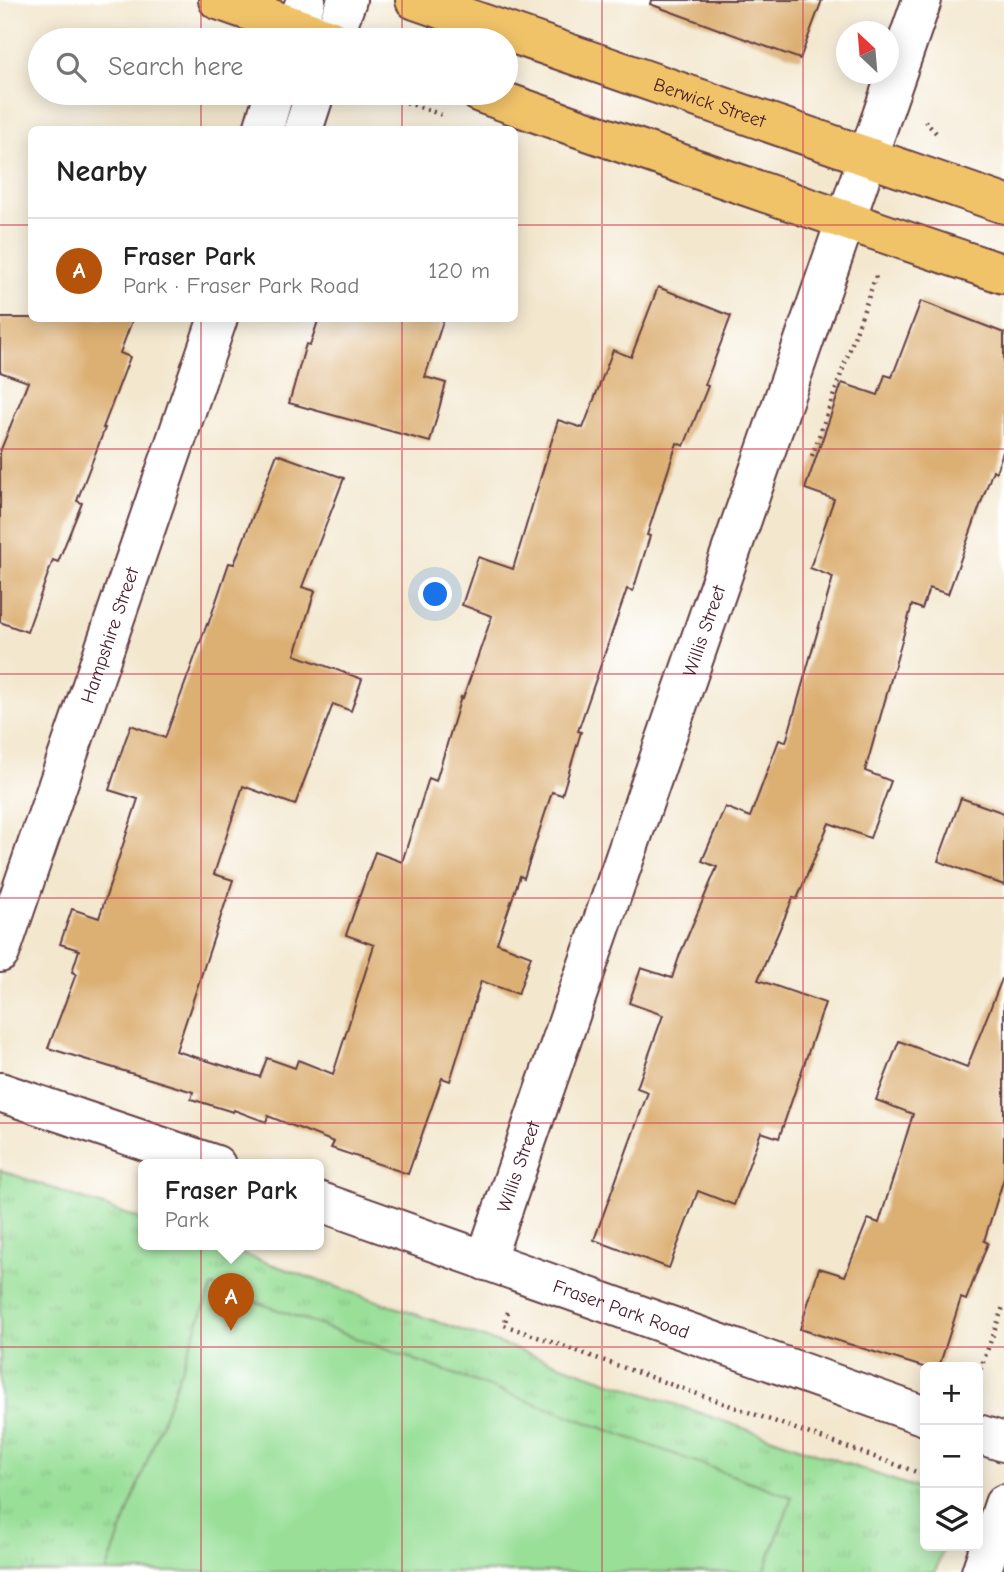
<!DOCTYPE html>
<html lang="en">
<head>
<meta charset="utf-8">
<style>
	:root { --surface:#fff; --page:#f2f2f2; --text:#222; --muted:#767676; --line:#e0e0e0; --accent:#b45309 }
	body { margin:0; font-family:"Comic Neue",sans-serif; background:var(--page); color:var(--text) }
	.controls { position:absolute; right:21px; bottom:21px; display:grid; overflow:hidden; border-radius:10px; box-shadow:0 4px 18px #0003 }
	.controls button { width:63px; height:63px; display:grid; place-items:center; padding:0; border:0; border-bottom:2px solid var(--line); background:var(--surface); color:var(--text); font:35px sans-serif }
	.compass { position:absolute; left:836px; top:21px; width:63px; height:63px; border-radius:50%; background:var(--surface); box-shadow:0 4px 18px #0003; rotate:334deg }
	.you { position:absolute; left:436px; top:595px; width:24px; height:24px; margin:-18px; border:5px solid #fff; border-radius:50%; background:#1a73e8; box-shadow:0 0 0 10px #1a73e833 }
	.badge { display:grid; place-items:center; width:46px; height:46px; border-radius:50%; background:var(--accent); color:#fff; font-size:23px; font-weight:700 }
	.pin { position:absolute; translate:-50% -58px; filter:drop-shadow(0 2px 4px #0008) }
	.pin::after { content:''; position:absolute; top:37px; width:24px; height:21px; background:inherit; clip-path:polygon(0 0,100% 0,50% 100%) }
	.popup { position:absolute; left:138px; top:1159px; width:186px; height:91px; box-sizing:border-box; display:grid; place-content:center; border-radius:10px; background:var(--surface); filter:drop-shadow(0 2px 5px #0005); font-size:23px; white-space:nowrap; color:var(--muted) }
	.popup b { font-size:26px; color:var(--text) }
	.popup::after { content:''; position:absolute; left:50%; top:100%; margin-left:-14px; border:14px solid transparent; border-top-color:var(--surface) }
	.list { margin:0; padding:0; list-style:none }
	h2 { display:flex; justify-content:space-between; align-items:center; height:91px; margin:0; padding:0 28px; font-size:30px }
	h2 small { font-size:23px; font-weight:400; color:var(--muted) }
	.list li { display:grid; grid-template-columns:46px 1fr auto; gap:21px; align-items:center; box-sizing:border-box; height:105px; padding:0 28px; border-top:2px solid var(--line) }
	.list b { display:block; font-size:26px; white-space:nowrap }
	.list p { margin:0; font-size:23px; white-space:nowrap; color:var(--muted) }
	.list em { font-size:23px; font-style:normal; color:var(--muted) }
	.icon { flex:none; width:38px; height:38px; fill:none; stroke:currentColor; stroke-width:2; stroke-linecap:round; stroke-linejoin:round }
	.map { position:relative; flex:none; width:1004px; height:1572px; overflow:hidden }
	.search { position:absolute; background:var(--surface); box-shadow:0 4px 18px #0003; left:28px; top:28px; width:490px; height:77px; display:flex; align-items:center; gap:18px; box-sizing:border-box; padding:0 24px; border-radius:38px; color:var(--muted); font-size:26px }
	.panel { position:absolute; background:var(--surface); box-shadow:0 4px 18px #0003; left:28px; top:126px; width:490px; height:196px; border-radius:10px }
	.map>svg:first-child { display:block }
	.grass { fill:url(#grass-tufts); stroke:#727f62; stroke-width:2 }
	.pitch { fill:#99df98; stroke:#727f62; stroke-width:2 }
	.building { fill:#dcaf72 }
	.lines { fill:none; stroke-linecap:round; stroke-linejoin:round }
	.street-casing { stroke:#633d43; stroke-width:42 }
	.primary-casing { stroke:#633d43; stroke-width:42 }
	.path { stroke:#633d43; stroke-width:4.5; stroke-dasharray:2 5; stroke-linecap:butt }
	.street { stroke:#fff; stroke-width:38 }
	.primary { stroke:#f1c369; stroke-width:38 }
	.grid { fill:none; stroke:#d1495b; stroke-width:2; stroke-opacity:0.55 }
	.labels { text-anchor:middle; stroke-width:5; stroke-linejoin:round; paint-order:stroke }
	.street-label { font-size:19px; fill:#4a1f2b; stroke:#fff }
</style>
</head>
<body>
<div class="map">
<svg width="1004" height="1572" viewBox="0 0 1004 1572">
	<defs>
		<pattern id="grass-tufts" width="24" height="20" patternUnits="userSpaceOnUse" patternTransform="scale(1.75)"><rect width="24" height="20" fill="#99df98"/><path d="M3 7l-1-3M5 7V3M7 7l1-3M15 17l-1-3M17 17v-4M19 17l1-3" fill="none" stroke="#85bf83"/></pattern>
	</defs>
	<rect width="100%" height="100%" fill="#fff"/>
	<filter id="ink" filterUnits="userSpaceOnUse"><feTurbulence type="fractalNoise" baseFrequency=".0143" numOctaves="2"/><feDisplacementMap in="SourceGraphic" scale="14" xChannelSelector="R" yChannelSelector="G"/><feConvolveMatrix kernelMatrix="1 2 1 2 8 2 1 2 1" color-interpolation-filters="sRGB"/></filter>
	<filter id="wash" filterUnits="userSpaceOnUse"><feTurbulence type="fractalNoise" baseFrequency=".00686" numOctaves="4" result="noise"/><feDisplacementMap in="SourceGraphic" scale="28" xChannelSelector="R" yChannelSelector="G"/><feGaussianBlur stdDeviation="1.57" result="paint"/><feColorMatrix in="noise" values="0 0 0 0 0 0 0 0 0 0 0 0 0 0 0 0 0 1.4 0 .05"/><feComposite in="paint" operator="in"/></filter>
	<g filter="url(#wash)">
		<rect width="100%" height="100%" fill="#f3e7ce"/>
		<polygon class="grass" points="0,1170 143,1220 144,1245 216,1245 925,1491 925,1546 944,1546 935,1572 0,1572"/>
		<polygon class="pitch" points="212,1286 792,1497 764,1572 106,1572"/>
		<g id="blocks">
			<g class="building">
				<polygon points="651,0 822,0 800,59 650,4"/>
				<polygon points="658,287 731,316 705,385 708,386 684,446 677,443 647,535 650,536 633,591 627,589 578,731 581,732 562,795 552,792 524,878 520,876 497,943 531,956 518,994 481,981 450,1081 442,1078 408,1174 331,1148 334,1142 268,1116 266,1122 234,1110 233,1112 191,1099 193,1092 48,1048 76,974 72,972 79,950 60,944 72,909 99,918 138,799 109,790 124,744 131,725 165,738 207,624 208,625 229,563 234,564 277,454 344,478 302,587 315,591 295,655 362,679 351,711 333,704 295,805 243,786 214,874 233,880 176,1051 260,1077 267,1058 295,1068 298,1060 333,1074 374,945 346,935 375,852 402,862 429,778 436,781 461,697 463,698 492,616 462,605 478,557 513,569 558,420 583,428 613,350 631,357"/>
				<polygon points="921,301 1004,333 1004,449 996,472 993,470 948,594 929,588 922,609 912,605 865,771 891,781 870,838 829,823 797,899 793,898 758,980 825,1003 779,1138 761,1132 734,1205 698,1191 669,1268 594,1240 648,1092 637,1088 663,1015 629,1003 641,968 672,978 680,954 717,867 702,861 725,807 750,817 779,740 786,742 833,577 810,568 834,499 805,489 842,383 878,395 885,375 892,377"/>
				<polygon points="0,318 133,318 120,353 130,357 103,428 105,428 77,501 82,503 58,562 53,560 27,632 0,622 0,452 28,382 0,372"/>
				<polygon points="319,318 444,318 425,377 446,383 430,442 289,403 306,344 310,345"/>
				<polygon points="961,798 1004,813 1004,885 938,861"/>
				<polygon points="1002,979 1004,979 1004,1178 984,1241 988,1243 966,1300 961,1298 939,1367 923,1367 800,1329 819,1268 845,1276 868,1219 879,1223 913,1114 876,1100 899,1041 967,1067"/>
			</g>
		</g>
	</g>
	<g filter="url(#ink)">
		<use href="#blocks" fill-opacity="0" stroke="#633d43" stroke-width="2"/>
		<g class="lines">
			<defs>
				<g id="street">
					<polyline points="291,40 306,0"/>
					<polyline points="332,40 347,0"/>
					<polyline points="263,130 274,93"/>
					<polyline points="303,130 315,93"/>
					<path id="s1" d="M0 953 218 318"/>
					<polyline points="0,1092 216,1165"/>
					<path id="s2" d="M318 1201 925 1416"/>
					<path id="s3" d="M485 1261 922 0"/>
					<polyline points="978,1434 1004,1442"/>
					<polyline points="981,1572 1004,1504"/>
				</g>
				<g id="primary">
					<polyline points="218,0 332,40"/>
					<path id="s4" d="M415 0 1004 204"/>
					<path d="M480 93C654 155 829 215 1004 274"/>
				</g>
			</defs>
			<use href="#street" class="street-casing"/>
			<use href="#primary" class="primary-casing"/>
			<g class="path">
				<polyline points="380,93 445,116"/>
				<polyline points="925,121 938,135"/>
				<polyline points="812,456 877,273"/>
				<polyline points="508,1312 504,1325 925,1475"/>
				<polyline points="978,1376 1004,1304"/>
			</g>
			<use href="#street" class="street"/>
			<use href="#primary" class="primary"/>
		</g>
	</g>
	<path class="grid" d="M201 0V40M402 0V40M602 0V1572M803 0V1572M201 93V130M402 93V130M0 225H32M514 225H1004M201 318V1572M402 318V1572M0 449H1004M0 674H1004M0 898H1004M0 1123H1004M0 1347H1004"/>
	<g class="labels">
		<g class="street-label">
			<text dy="7" stroke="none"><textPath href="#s4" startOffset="312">Berwick Street</textPath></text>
			<text dy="7" stroke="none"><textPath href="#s3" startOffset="667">Willis Street</textPath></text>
			<text dy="7" stroke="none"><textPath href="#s1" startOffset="336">Hampshire Street</textPath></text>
			<text dy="7" stroke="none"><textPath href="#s3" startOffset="100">Willis Street</textPath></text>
			<text dy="7" stroke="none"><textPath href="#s2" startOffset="322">Fraser Park Road</textPath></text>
		</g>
	</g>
</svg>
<div class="controls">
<button>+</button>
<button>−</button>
<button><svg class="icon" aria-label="layers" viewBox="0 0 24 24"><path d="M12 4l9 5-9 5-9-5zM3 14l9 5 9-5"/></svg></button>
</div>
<svg class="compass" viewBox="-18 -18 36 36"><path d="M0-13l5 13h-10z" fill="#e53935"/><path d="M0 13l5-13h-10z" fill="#767676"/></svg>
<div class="you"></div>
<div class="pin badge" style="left:231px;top:1331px">A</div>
<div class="popup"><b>Fraser Park</b>Park</div>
<div class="search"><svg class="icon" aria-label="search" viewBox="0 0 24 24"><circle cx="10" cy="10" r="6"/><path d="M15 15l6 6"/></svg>Search here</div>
<section class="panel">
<h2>Nearby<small></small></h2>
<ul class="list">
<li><span class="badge">A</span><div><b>Fraser Park</b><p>Park · Fraser Park Road</p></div><em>120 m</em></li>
</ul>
</section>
</div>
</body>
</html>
